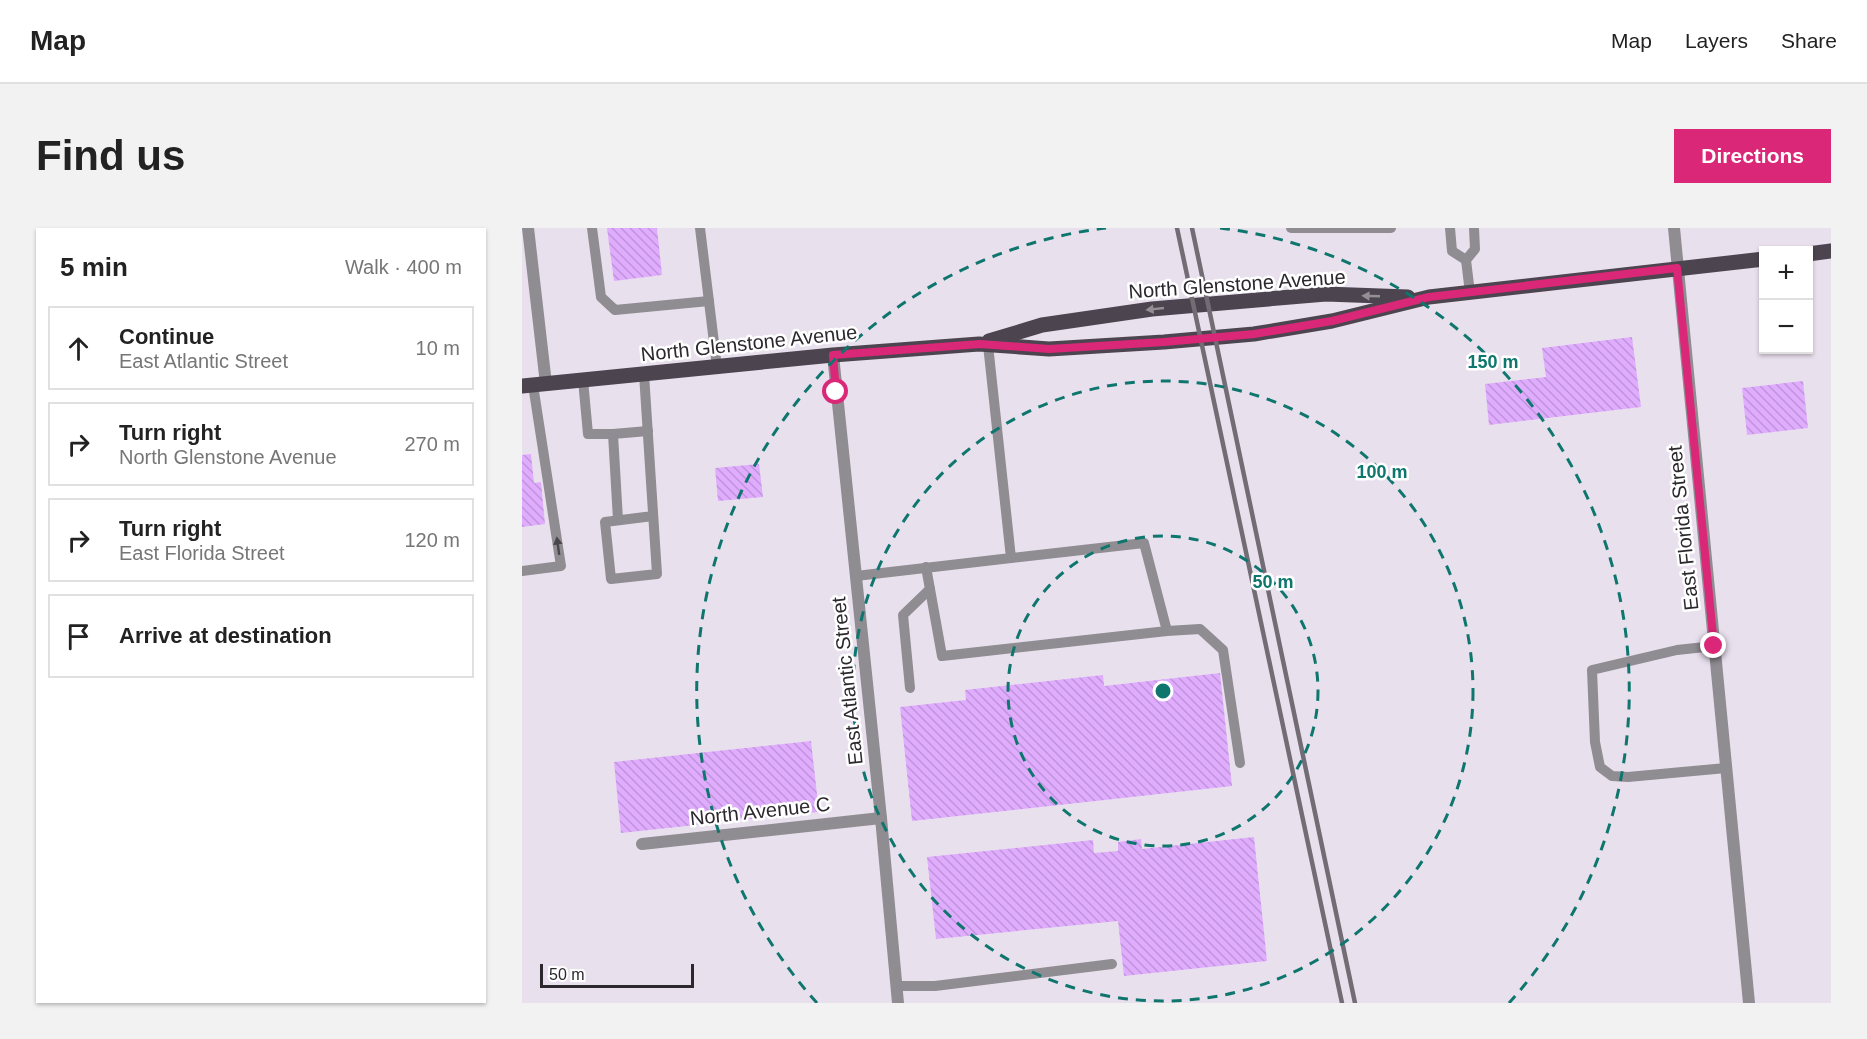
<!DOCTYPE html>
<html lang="en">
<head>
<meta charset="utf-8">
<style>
	:root { --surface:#fff; --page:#f2f2f2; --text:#222; --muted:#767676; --line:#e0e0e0; --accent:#db2777 }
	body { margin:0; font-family:Helvetica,sans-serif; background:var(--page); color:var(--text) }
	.controls { position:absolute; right:18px; top:18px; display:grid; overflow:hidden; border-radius:0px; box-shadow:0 2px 4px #0004 }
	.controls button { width:54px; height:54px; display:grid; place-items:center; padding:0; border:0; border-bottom:2px solid var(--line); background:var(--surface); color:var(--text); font:30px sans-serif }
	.scale { position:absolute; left:18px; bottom:15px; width:154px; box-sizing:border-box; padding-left:6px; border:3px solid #2c292e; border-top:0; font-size:16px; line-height:21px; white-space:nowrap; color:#2c292e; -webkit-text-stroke:4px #fff; paint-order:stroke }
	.stop { position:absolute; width:18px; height:18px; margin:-14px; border:4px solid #db2777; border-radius:50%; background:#fff }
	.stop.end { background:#db2777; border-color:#fff; box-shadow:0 2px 6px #0008 }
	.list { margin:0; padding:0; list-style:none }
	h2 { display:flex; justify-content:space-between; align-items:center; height:78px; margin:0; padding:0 24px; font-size:26px }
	h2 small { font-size:20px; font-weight:400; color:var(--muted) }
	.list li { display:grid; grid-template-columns:39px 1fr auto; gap:18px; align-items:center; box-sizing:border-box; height:84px; margin:0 12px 12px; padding:0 12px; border:2px solid var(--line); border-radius:0px }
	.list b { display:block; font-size:22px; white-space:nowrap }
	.list p { margin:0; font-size:20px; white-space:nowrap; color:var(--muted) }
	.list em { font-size:20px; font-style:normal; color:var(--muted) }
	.icon { flex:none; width:33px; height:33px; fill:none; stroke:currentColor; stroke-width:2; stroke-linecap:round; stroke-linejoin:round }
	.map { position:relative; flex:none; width:1309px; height:775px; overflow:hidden; border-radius:0px }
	header { display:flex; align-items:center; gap:36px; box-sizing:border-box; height:84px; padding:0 30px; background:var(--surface); border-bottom:2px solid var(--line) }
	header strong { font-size:28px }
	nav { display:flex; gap:33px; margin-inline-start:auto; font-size:21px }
	.intro { display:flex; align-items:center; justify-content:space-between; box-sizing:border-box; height:144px; padding:0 36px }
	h1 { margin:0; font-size:42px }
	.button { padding:15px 27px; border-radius:0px; background:var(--accent); color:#fff; font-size:21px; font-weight:700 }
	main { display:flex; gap:36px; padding:0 36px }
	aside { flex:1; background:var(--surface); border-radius:0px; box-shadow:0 2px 4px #0004 }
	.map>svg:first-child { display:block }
	.building { fill:url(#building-back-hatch) }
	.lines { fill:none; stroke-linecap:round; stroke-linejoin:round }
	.lane { stroke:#8f8c92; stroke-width:10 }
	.street { stroke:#8f8c92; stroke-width:12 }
	.primary { stroke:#4c454f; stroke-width:15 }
	.rail { stroke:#726c75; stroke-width:4.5 }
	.oneway { fill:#948f95 }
	.oneway2 { fill:#4a474c }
	.route { stroke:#db2777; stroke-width:8 }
	.ring { fill:none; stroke:#0f766e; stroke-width:3; stroke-dasharray:10 8 }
	.labels { text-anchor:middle; stroke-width:5; stroke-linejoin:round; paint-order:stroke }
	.street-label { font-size:20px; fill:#2c292e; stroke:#fff }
	.centre { fill:#0f766e; stroke:#fff; stroke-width:3 }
	.ring-label { font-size:18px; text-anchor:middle; font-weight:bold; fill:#0f766e; stroke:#fff; stroke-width:5; stroke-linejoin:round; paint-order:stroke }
</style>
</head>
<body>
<header>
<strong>Map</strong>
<nav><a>Map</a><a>Layers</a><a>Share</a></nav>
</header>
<div class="intro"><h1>Find us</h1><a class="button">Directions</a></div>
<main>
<aside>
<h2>5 min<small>Walk · 400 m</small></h2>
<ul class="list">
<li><svg class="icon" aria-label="ahead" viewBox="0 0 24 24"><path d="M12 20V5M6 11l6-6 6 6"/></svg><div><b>Continue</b><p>East Atlantic Street</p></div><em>10 m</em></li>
<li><svg class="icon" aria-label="right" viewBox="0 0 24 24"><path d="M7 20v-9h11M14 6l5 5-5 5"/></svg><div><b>Turn right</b><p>North Glenstone Avenue</p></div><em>270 m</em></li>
<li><svg class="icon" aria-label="right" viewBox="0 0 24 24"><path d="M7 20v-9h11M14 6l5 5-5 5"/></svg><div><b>Turn right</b><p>East Florida Street</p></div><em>120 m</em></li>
<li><svg class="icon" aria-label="arrive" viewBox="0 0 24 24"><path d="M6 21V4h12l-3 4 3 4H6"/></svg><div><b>Arrive at destination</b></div></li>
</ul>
</aside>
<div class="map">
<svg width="1309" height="775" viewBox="0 0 1309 775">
	<defs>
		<pattern id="building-back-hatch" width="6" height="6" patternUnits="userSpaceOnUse" patternTransform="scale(1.5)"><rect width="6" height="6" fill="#e0acfe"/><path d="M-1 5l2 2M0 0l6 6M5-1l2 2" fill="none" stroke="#c094da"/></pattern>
	</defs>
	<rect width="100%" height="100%" fill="#e9e0ee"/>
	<g class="building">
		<polygon points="85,0 135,0 140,47 92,53"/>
		<polygon points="1110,109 1119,179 967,197 963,156 1024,149 1020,120"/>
		<polygon points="1281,153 1286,200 1225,207 1220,160"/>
		<polygon points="9,226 12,255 19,254 23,296 0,299 0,227"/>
		<polygon points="237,236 241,269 196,273 193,240"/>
		<polygon points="698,445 710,558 390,593 378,479 444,472 443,462 581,447 582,458"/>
		<polygon points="289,513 297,584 99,605 92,534"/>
		<polygon points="732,609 745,733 602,748 596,693 414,711 405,629 571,612 572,625 596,623 596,614 619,611 620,621"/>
	</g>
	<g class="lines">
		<g class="lane">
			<polyline points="70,0 79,69 93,82 187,73"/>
			<polyline points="178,0 195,139"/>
			<polyline points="769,0 869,0"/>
			<polyline points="928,0 930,23 944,32"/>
			<polyline points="948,65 944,32 953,21 952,0"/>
			<polyline points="122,146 135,346 89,351 83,294 131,288"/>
			<polyline points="61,152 66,206 91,206"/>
			<polyline points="96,292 91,206 126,203"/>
			<polyline points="404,339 420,428 645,403 622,315 489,330"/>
			<polyline points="0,343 39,338 11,157"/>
			<polyline points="334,348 489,330 466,117"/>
			<polyline points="645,403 678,401 701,422 718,535"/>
			<polyline points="1192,418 1155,422 1070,442 1073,514 1078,539 1090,548 1106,549 1204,540"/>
			<polyline points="388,460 381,387 408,361"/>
			<polyline points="375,758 413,758 590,736"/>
		</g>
		<g class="street">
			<polyline points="6,0 24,156"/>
			<polyline points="1152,0 1227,775"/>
			<polyline points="311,127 359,590 376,775"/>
			<polyline points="120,616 359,590"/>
		</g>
		<g class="primary">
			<polyline points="1286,26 1309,23"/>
			<polyline points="467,113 520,97 630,81 804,66 886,69"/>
			<polyline points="0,158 311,127 457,116 527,121 642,114 732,106 810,93 907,69 1242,31"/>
		</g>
		<g class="rail">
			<polyline points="655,0 820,775"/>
			<polyline points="670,0 833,775"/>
		</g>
	</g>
	<defs><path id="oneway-solid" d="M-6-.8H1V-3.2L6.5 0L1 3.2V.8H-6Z" transform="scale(1.5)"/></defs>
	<g class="oneway">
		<use href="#oneway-solid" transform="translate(849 68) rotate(-178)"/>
		<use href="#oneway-solid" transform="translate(633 81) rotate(174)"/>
	</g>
	<use class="oneway2" href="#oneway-solid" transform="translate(36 318) rotate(-98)"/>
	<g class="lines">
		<polyline class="route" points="314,164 311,127 458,116 527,121 642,114 732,106 810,93 907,69 1155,40 1192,418"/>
	</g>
	<g class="ring">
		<circle cx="641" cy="463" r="155"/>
		<circle cx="641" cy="463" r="310"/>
		<path d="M295 775A466 466 0 0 1 584 0M698 0A466 466 0 0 1 987 775"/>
	</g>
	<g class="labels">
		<g class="street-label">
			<text transform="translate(715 56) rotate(-4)" y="7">North Glenstone Avenue</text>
			<text transform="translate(227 115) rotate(-6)" y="7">North Glenstone Avenue</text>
			<text transform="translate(1161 300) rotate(-96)" y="7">East Florida Street</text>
			<text transform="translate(325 453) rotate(-96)" y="7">East Atlantic Street</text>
			<text transform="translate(238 583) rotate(-6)" y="7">North Avenue C</text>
		</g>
	</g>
	<circle cx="641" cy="463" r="9" class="centre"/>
	<g class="ring-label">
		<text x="971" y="140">150 m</text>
		<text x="860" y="250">100 m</text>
		<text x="751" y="360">50 m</text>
	</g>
</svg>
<div class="controls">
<button>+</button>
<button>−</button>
</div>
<div class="scale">50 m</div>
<div class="stop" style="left:314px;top:164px"></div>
<div class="stop end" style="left:1192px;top:418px"></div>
</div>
</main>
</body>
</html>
